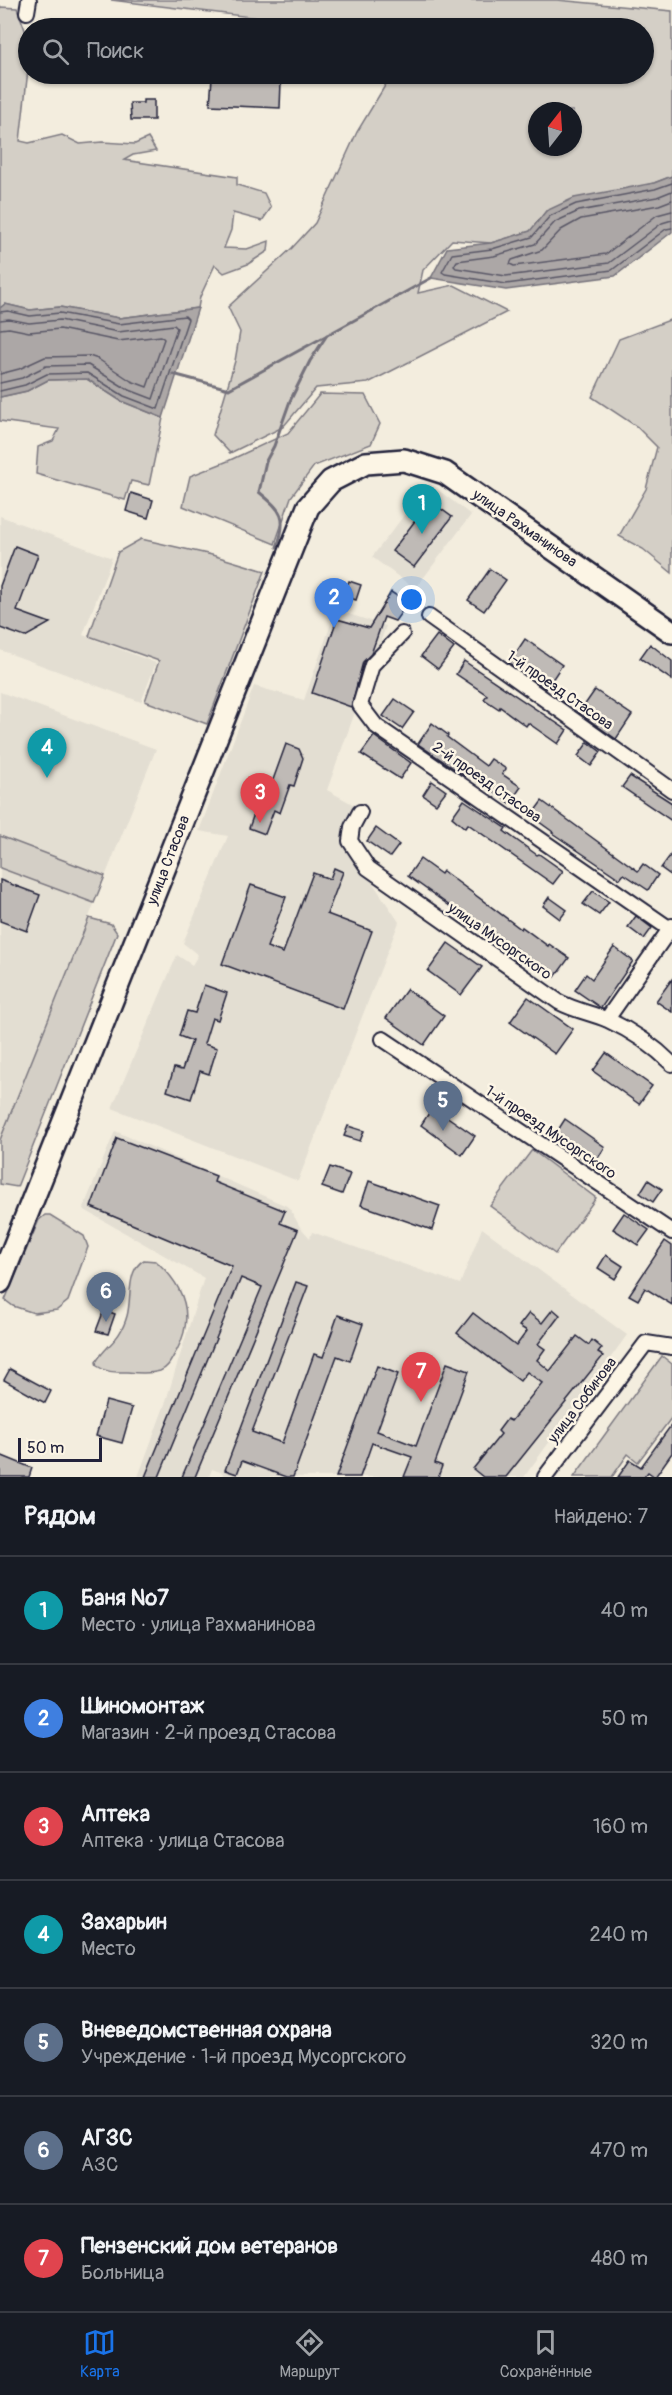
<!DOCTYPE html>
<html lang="ru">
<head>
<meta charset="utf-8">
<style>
	:root { --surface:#171b24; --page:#20242c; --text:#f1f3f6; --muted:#9ea1a6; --line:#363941; --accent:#1a73e8 }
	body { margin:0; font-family:Pangolin,sans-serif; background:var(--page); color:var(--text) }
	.compass { position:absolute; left:528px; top:102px; width:54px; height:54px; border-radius:50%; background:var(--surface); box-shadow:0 2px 4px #0004; rotate:17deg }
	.scale { position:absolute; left:18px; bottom:15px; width:84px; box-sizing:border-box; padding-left:6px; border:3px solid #22223b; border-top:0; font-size:16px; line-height:21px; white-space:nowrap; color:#22223b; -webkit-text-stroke:4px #fcf5e5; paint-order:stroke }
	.you { position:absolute; left:412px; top:600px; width:21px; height:21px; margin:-15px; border:4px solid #fff; border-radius:50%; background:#1a73e8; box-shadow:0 0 0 9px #1a73e833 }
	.badge { display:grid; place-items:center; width:39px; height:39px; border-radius:50%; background:var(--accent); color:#fff; font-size:20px; font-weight:700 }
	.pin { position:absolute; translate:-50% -50px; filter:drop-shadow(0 2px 3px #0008) }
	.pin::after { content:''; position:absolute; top:32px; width:21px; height:18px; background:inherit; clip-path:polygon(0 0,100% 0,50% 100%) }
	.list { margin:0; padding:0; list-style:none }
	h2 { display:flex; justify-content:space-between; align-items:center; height:78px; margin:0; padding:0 24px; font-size:26px }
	h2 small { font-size:20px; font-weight:400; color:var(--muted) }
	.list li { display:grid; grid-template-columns:39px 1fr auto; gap:18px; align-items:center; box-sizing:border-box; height:108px; padding:0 24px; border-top:2px solid var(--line) }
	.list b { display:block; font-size:22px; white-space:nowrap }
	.list p { margin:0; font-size:20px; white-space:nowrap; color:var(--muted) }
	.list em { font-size:20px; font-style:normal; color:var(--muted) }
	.icon { flex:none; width:33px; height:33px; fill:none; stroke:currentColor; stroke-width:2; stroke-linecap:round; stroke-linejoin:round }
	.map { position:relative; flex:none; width:672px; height:1477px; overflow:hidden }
	.search { position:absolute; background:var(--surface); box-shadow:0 2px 4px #0004; left:18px; right:18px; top:18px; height:66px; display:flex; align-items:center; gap:15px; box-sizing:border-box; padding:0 21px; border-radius:33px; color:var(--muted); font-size:22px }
	.sheet { height:834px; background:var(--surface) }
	nav { display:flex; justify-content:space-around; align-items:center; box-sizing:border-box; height:84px; border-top:2px solid var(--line); background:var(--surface); font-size:16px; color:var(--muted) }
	nav a { display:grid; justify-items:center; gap:3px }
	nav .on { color:var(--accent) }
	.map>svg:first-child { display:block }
	.built { fill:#e3ded2 }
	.green { fill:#d4cfc6; stroke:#7b7880; stroke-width:1.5; fill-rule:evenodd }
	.water { fill:#aca7a6; stroke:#75727b; stroke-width:1.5 }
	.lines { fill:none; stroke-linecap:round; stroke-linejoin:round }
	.shore { stroke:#595766; stroke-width:1.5 }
	.stream { stroke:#75727b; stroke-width:3 }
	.building { fill:#bfbab6; stroke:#22223b; stroke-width:1.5 }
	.street-casing { stroke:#22223b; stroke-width:18 }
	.primary-casing { stroke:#22223b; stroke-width:26 }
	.street { stroke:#fcf5e5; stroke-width:14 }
	.primary { stroke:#fcf5e5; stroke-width:21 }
	.labels { text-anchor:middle; stroke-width:5; stroke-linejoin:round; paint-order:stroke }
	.street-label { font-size:15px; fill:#22223b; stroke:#fcf5e5 }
</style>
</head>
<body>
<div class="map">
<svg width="672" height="1477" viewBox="0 0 672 1477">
	<rect width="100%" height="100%" fill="#f3edde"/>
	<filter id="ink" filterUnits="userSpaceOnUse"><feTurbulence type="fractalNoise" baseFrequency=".0167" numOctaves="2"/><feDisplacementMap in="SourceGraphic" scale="12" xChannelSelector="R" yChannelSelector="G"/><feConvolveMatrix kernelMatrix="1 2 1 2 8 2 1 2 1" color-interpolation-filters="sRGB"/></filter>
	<g filter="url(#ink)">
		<g class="built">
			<polygon points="429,483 471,515 415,589 372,557"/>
			<polygon points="0,516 112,558 83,635 156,663 141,702 0,650"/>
			<polygon points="336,610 386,626 327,790 358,807 343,839 399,922 298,1181 112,1108 177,955 192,965 198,955 183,943 228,836 199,831 254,686 304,700"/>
			<polygon points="0,692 156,749 0,1140"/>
			<polygon points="115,1131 289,1207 300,1227 310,1238 312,1232 460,1284 482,1228 627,1335 524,1477 222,1477 223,1473 212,1469 209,1477 138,1477 165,1404 204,1278 83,1209"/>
		</g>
		<g class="green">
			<path d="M111 0H557L672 11V176L654 183 546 211 531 231 491 243 452 240 423 270 418 293 454 285 507 312 368 383 316 388 283 427 230 453 213 435 235 361 240 332 228 307 292 248 315 223 357 132 386 84 395 74H644V28H342ZM537 111H573V147H537Z"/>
			<polygon points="0,7 17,8 28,38 28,70 20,141 29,143 62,135 80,144 102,142 135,144 148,138 156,151 133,155 124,160 237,177 237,185 264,193 271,208 262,221 233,213 231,230 224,248 247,249 269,241 268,251 248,264 224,273 215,265 200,297 198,308 119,318 60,307 30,310 5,304 0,308"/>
			<polygon points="672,319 672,573 643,549 619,536 646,489 657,447 636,426 592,397 619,339"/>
			<polygon points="87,379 121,401 163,418 149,485 131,481 125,500 36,474 38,447 53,441 59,429 0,421 0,397 27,391 48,380"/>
			<polygon points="320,394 365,395 380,424 371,444 314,466 291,497 275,544 183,506 190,476 228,461 288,433"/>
			<polygon points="141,539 212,555 265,571 207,724 145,701 159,661 89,636 118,552"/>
			<polygon points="0,836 105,876 94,903 0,868"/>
			<polygon points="89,918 111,924 117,933 17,1187 0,1184 0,1140"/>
			<polygon points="532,1150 596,1198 555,1254 490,1206"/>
			<polygon points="45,1215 50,1215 84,1236 88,1247 68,1301 57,1310 34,1313 13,1306 5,1300 39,1220"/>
			<path d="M144 1260 156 1261C184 1286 195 1316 177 1350 172 1358 169 1368 160 1371 150 1374 137 1373 127 1372 116 1372 107 1373 97 1366L96 1362C107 1344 120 1341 127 1316 132 1299 126 1270 144 1260Z"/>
			<polygon points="662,1356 672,1364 672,1417 638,1462 628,1454 612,1477 574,1477"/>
		</g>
		<g class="water">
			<polygon points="672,176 672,232 615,276 506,290 431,278 447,248 491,243 530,231 546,211 574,198 654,183"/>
			<polygon points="5,304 30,310 60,307 119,318 198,308 163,418 121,401 87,379 48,380 27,391 0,397 0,308"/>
		</g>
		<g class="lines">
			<g class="shore">
				<polyline points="672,183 655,189 576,204 550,216 532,237 492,249 452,254 442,272 445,274 506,284 612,270 666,229 672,228"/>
				<polyline points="672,191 657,197 579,211 555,222 535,244 494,256 457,261 454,266 456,268 506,276 609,263 662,223 672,220"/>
				<polyline points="672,200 659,205 581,219 561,230 542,250 512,260 510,264 514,266 606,254 657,215 672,211"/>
				<polyline points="0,312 8,311 30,316 60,313 119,324 185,316 188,319 158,409 124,396 87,373 47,374 25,385 0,391"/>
				<polyline points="0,320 9,319 29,323 60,320 118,332 174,325 177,328 153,399 127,389 88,365 46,366 22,378 0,383"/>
				<polyline points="0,329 9,328 29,332 60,329 118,341 161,336 164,339 147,387 131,381 98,359 89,356 45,357 19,369 0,374"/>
			</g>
			<g class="stream">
				<polyline points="173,374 229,389 431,278"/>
				<path d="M277 547C288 517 282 511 259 492L266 461 274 446 290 401 310 361 327 335"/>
			</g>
		</g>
		<g class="building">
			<polygon points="212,78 281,82 280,108 210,105"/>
			<polygon points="143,100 154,100 154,120 131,120 130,103 143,103"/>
			<polygon points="131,493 153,500 148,518 126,511"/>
			<polygon points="430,501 452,517 414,567 392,551"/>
			<polygon points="15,546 38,555 17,611 50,623 25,637 0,628 0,586"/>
			<polygon points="490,569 506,580 484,611 468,600"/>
			<polygon points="349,581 361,585 356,600 344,596"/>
			<polygon points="391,592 408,603 395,621 384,617 371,654 363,662 351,707 312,693 337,619 369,628"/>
			<polygon points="437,635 454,648 438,669 421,656"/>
			<polygon points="525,639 562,665 546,689 509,663"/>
			<polygon points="650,644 672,661 672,680 640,658"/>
			<polygon points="464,661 567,730 558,744 528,723 526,726 500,707 499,709 484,699 487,695 456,674"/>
			<polygon points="595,690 632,715 616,739 579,713"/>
			<polygon points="395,699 414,712 402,729 383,716"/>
			<polygon points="432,723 448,735 447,737 486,766 491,759 506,769 502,774 521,787 510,803 467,774 465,776 418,744"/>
			<polygon points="374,736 411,763 400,779 361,754"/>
			<polygon points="588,742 601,752 591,766 578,756"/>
			<polygon points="286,744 299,749 303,758 294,786 290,785 280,813 274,810 265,834 249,828 263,788 269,791"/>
			<polygon points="630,776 672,803 672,821 622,787"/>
			<polygon points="432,781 446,791 436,804 423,795"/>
			<polygon points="464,800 506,828 504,831 537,855 539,854 563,871 553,884 468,824 465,828 452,817"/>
			<polygon points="542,801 638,871 643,864 658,875 648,890 624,874 620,879 552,833 553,832 531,816"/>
			<polygon points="376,828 399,845 390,857 367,841"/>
			<polygon points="672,853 672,876 661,868"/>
			<polygon points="420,859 441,874 443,871 521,929 522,927 548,946 549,944 569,958 555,977 484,926 482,929 408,876"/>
			<polygon points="334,868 343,872 327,914 372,931 343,1009 222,964 251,885 286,897 267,947 283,953 313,873 330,879"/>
			<polygon points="0,880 40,895 27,931 0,921"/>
			<polygon points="593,891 609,902 599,915 583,904"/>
			<polygon points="549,897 567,910 560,919 543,906"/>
			<polygon points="636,916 652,928 644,939 628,927"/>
			<polygon points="448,943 482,967 461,995 428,971"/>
			<polygon points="614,947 633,961 601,1008 575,990 586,974 592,979"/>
			<polygon points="672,979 672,1012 656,1001"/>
			<polygon points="204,985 227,993 218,1020 212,1018 204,1044 217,1048 209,1074 200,1071 191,1099 167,1091 174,1068 182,1070 192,1041 179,1036 187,1011 195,1013"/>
			<polygon points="407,989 444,1016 424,1045 386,1018"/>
			<polygon points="528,997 573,1029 555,1054 510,1022"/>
			<polygon points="606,1053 652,1086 639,1104 593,1071"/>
			<polygon points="433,1107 475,1136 462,1155 421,1125"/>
			<polygon points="565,1119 605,1147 593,1166 553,1138"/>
			<polygon points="348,1126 364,1131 360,1141 344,1136"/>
			<polygon points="117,1138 216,1176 214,1182 285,1211 280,1223 298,1230 195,1477 182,1477 262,1287 241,1278 159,1477 145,1477 232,1266 91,1207"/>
			<polygon points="330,1167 350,1174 342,1194 322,1187"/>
			<polygon points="648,1180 662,1189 653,1202 640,1193"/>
			<polygon points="369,1181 440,1206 432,1230 361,1205"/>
			<polygon points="624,1213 649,1230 638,1245 613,1229"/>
			<polygon points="665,1241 672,1246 672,1305 645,1288 638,1300 629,1295"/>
			<polygon points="606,1255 623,1266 615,1279 598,1268"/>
			<polygon points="296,1282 308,1286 252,1432 282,1443 314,1354 323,1357 338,1315 363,1324 350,1361 337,1356 293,1477 286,1477 242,1461 237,1474 225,1470"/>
			<polygon points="553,1309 560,1315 538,1344 545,1349 537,1360 550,1371 577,1336 589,1345 592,1340 602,1348 598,1353 603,1356 506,1477 483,1477 473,1469 501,1434 498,1431 507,1419 511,1421 542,1383 527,1372 520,1381 457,1333 473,1313 516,1346 527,1331 519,1326 529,1313 542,1323"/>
			<polygon points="104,1310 115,1314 108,1334 96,1331"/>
			<polygon points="447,1363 469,1371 435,1463 442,1466 438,1477 404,1477 412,1457 372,1443 360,1477 336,1477 377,1366 398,1374 377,1431 416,1446"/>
			<polygon points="10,1369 51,1391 45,1403 4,1380"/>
			<polygon points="106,1401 132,1408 122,1443 96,1436"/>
			<polygon points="672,1424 672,1453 655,1477 648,1472 644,1477 618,1477 630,1460 641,1467"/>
			<polygon points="0,1455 32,1468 29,1477 0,1477"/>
		</g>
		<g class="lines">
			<defs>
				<g id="street">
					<polyline points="27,12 29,0"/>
					<polyline points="429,617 672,790"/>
					<polyline points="402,634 372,665 360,705 376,726 670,929"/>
					<path d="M360 812 352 827 350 841 368 868 559 1002C576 1011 592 1013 608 1020 632 1031 654 1046 672 1064"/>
					<polyline points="607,1019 672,926"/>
					<polyline points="383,1039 672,1232"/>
					<polyline points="545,1477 646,1343 672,1347"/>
				</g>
				<polyline id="primary" points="0,1282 308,507 331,481 366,463 404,460 445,473 672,632"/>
			</defs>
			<use href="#street" class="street-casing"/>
			<use href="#primary" class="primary-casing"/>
			<use href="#street" class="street"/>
			<use href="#primary" class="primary"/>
		</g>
	</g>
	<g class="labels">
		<g class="street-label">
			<text transform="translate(525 528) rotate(35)" y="5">улица Рахманинова</text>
			<text transform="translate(560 690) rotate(35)" y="5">1-й проезд Стасова</text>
			<text transform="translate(487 782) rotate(35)" y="5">2-й проезд Стасова</text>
			<text transform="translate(168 860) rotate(-69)" y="5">улица Стасова</text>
			<text transform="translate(500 941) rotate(35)" y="5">улица Мусоргского</text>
			<text transform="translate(551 1132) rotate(34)" y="5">1-й проезд Мусоргского</text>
			<text transform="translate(582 1400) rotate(-53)" y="5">улица Собинова</text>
		</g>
	</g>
</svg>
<svg class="compass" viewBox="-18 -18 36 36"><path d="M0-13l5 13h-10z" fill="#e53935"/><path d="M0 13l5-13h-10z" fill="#9ea1a6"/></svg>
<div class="scale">50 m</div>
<div class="you"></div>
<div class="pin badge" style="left:422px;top:534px;background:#0f9aa8">1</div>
<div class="pin badge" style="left:334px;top:628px;background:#3f7fe0">2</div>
<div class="pin badge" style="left:260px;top:823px;background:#e0444e">3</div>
<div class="pin badge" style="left:47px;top:778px;background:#0f9aa8">4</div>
<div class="pin badge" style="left:443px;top:1131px;background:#5c6f8a">5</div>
<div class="pin badge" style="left:106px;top:1322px;background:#5c6f8a">6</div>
<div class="pin badge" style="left:421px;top:1402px;background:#e0444e">7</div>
<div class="search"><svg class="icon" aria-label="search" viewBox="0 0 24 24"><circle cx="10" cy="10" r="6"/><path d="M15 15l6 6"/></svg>Поиск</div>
</div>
<section class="sheet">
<h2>Рядом<small>Найдено: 7</small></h2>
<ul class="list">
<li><span class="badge" style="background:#0f9aa8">1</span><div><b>Баня №7</b><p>Место · улица Рахманинова</p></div><em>40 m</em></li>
<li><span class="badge" style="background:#3f7fe0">2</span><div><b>Шиномонтаж</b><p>Магазин · 2-й проезд Стасова</p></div><em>50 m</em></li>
<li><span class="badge" style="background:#e0444e">3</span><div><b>Аптека</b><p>Аптека · улица Стасова</p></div><em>160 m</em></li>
<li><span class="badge" style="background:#0f9aa8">4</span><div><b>Захарьин</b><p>Место</p></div><em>240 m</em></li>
<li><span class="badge" style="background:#5c6f8a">5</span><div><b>Вневедомственная охрана</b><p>Учреждение · 1-й проезд Мусоргского</p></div><em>320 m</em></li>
<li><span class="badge" style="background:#5c6f8a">6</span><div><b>АГЗС</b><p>АЗС</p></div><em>470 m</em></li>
<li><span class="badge" style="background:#e0444e">7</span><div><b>Пензенский дом ветеранов</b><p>Больница</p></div><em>480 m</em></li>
</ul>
</section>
<nav>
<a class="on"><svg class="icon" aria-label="map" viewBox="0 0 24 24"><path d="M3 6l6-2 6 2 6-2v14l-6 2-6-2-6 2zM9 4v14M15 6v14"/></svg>Карта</a>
<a><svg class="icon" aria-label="directions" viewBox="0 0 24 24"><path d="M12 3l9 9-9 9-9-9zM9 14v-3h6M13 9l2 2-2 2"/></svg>Маршрут</a>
<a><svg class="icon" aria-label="saved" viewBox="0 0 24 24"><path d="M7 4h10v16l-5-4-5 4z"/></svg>Сохранённые</a>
</nav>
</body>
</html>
